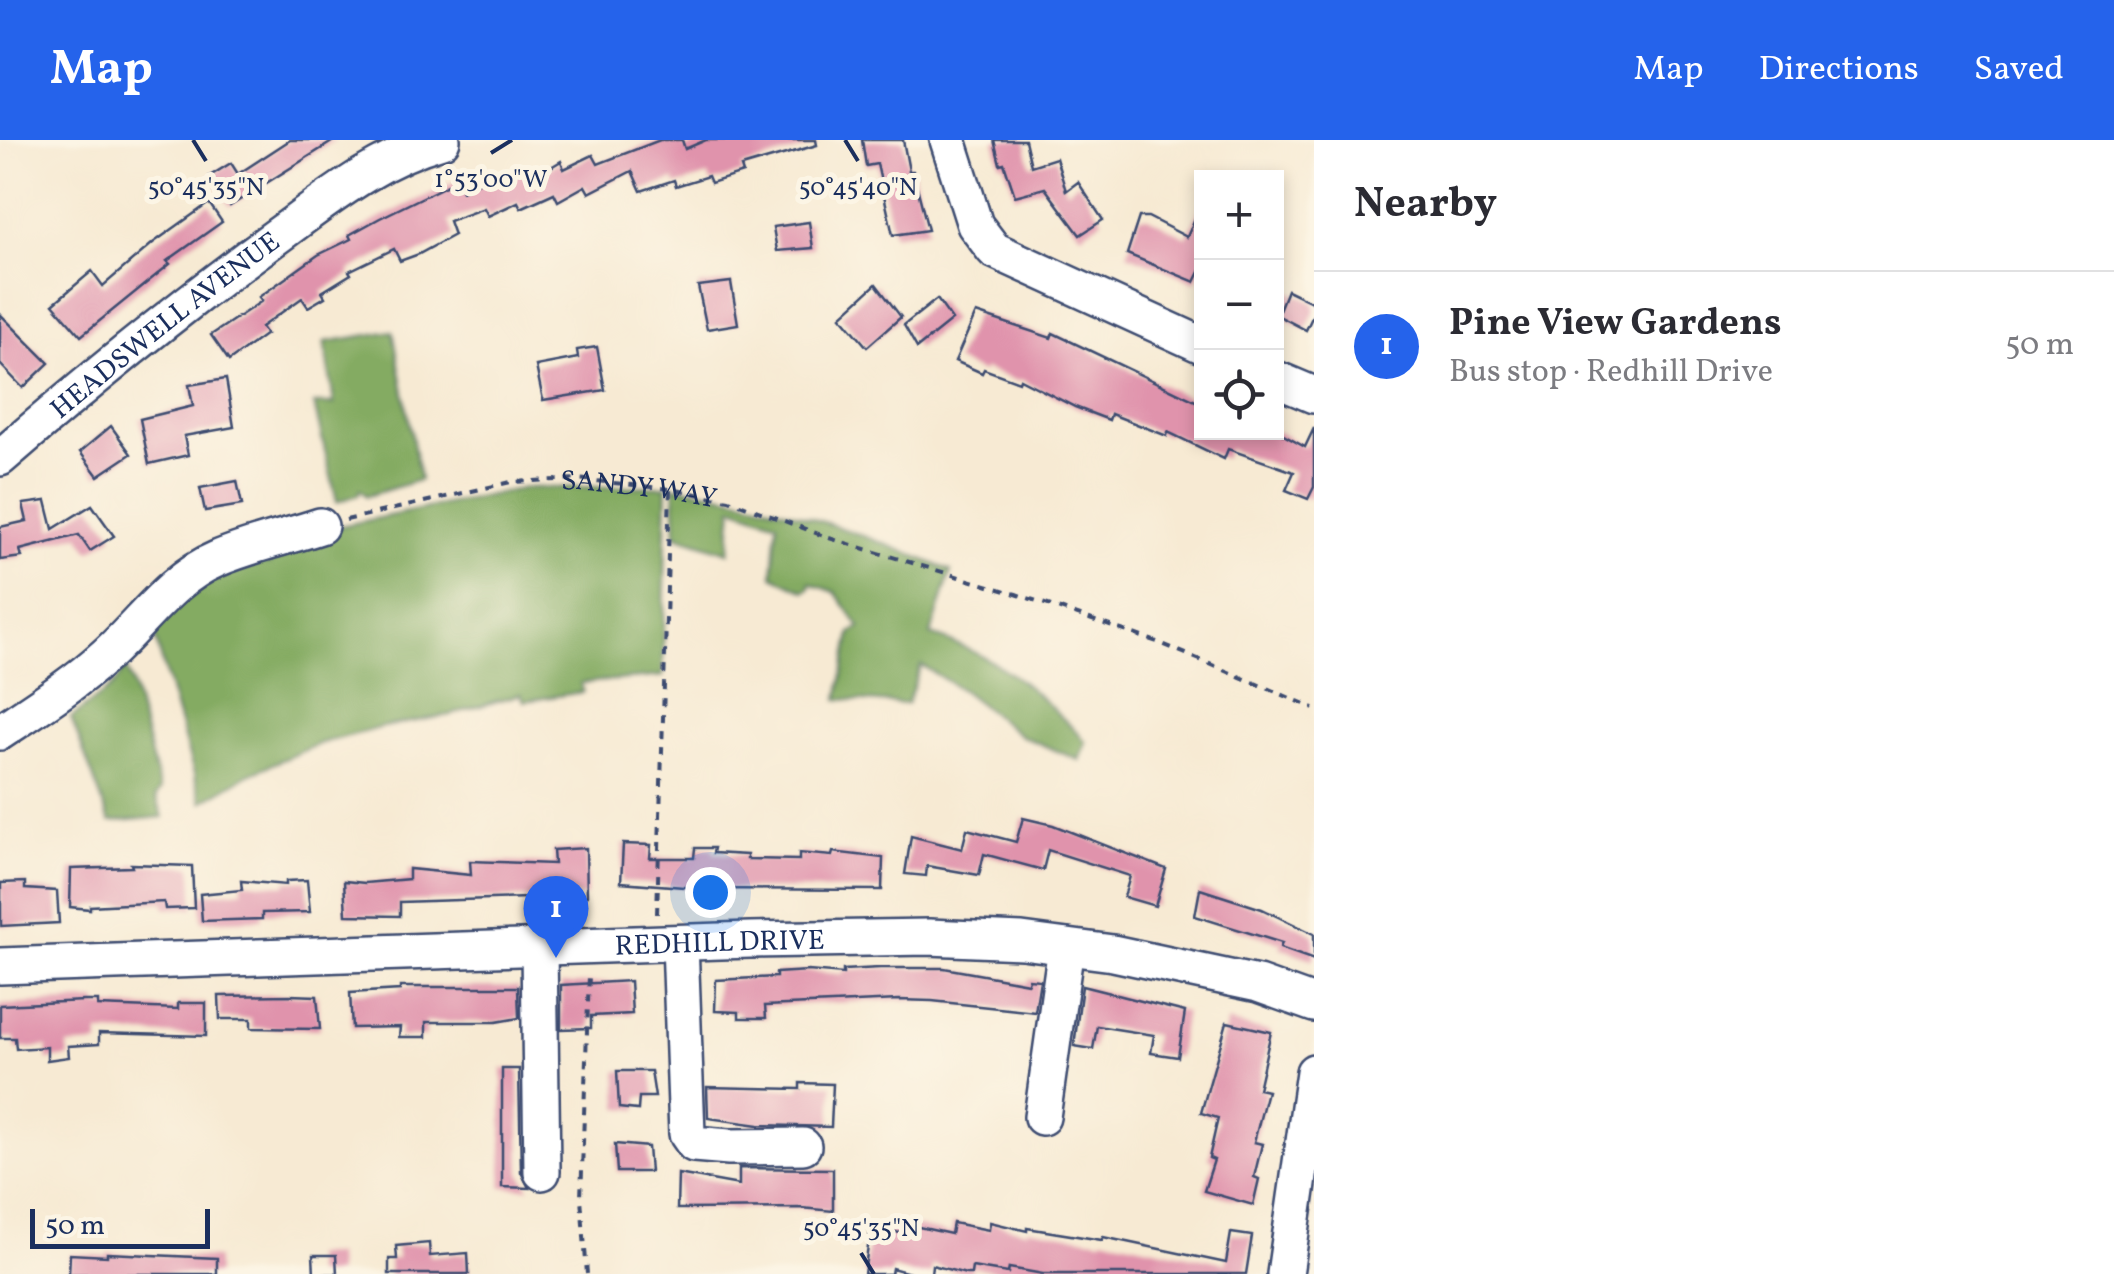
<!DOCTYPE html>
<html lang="en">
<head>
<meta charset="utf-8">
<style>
	:root { --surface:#fff; --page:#f2f2f3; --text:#2b2b33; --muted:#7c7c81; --line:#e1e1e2; --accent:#2563eb }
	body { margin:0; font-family:Vollkorn,serif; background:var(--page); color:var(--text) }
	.controls { position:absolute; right:30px; top:30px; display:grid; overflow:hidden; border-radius:0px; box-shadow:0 5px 15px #0003 }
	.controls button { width:90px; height:90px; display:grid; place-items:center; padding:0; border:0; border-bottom:2px solid var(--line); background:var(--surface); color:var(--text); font:50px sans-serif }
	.scale { position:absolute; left:30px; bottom:25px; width:180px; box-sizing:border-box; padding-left:10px; border:5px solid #1b2f5e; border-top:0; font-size:28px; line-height:35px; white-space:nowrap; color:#1b2f5e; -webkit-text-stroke:8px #fcf5e5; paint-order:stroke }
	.you { position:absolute; left:710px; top:752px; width:35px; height:35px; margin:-25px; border:8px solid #fff; border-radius:50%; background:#1a73e8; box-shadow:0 0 0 15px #1a73e833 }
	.badge { display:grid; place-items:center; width:65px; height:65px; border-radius:50%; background:var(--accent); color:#fff; font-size:32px; font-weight:700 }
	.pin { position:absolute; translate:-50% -82px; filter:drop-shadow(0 2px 5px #0008) }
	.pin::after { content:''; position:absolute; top:52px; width:35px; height:30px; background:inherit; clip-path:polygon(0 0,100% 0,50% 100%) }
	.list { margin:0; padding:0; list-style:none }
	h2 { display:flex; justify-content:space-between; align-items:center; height:130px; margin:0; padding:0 40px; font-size:42px }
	h2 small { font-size:32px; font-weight:400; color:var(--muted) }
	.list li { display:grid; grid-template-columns:65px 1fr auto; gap:30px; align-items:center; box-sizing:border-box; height:150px; padding:0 40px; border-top:2px solid var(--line) }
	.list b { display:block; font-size:38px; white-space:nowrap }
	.list p { margin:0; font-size:32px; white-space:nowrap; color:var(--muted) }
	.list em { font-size:32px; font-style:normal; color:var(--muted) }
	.icon { flex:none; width:55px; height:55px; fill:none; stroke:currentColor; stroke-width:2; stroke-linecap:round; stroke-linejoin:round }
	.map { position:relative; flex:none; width:1314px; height:1134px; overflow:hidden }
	header { display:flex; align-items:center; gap:60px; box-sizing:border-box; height:140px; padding:0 50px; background:var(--accent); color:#fff }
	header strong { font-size:48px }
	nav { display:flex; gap:55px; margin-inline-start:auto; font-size:35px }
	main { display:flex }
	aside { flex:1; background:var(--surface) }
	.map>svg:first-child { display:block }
	.forest { fill:#84ab62; stroke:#506d60; stroke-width:2.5 }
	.building { fill:#e093ac }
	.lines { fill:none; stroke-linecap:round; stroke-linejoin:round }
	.minor-casing { stroke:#3c4b70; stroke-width:40 }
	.path { stroke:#3c4b70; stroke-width:4; stroke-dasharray:8 8; stroke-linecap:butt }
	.minor { stroke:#fff; stroke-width:35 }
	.ticks { fill:none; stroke:#1b2f5e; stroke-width:4 }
	.labels { text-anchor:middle; stroke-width:10; stroke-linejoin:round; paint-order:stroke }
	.street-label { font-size:28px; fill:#1b2f5e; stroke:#fcf5e5 }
	.ticks-label { font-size:25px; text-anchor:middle; fill:#1b2f5e; stroke:#fcf5e5; stroke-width:10; stroke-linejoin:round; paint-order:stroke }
</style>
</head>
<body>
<header>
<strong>Map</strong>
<nav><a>Map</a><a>Directions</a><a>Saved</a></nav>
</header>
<main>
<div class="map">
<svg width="1314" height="1134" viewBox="0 0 1314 1134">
	<rect width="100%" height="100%" fill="#fcf5e5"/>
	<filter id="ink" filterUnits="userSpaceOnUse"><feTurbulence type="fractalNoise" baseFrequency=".01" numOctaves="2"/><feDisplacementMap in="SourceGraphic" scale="20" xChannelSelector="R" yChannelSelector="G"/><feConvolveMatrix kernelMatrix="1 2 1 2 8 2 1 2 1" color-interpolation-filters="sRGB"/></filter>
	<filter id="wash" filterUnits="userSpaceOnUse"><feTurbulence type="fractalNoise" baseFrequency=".0048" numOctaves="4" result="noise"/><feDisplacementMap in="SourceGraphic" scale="40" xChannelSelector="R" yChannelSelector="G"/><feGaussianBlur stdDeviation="2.25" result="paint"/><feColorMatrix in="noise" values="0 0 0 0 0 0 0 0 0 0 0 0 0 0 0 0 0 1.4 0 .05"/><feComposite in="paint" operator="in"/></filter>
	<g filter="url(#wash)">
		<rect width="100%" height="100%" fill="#f7ead3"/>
		<g class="forest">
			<polygon points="393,191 420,340 367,356 360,350 358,355 337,362 314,264 334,264 325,202"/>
			<polygon points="667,346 663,536 581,543 583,552 524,561 521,554 450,575 383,587 321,603 249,634 202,662 151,483 186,455 245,421 269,424 262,402 524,348"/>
			<path d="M674 346C771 360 862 393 951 431L931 495C997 515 1039 552 1086 602L1079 620 1021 596 963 551 921 525 907 564 838 559 851 493 860 487 835 452 810 443V448L805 451 773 436 777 382 733 367 729 412 676 395Z"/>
			<polygon points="124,523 132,544 160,650 156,657 163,677 110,682 71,578 113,546 121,535 120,527"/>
		</g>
		<g id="blocks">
			<g class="building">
				<polygon points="290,0 335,0 230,66 210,36 231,23 238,34"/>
				<polygon points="660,0 682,0 685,9 706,0 816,0 817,5 741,27 743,33 711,43 708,36 676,46 674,40 641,51 632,31 589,53 585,46 558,61 554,53 521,68 518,62 488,76 484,68 449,81 454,95 419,114 400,121 394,109 349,131 351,134 322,152 325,157 308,167 302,158 261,187 266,194 229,221 211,195 262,161 259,157 318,115 351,99 349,95 380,78 458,40 462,51 492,34 495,42 531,26 536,36 561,21 564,29 593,15 598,24"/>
				<polygon points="862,0 903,0 909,31 913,31 928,90 893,95 877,24 866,26"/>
				<polygon points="994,0 1025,0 1031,26 1056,18 1066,51 1078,42 1103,80 1080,95 1045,48 1015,56 1004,23 1000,24"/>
				<polygon points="1202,62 1202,128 1195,142 1127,114 1139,77 1148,77 1187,97"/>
				<polygon points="209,63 222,82 167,121 170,124 81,196 53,164 92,131 103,146 153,103"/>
				<polygon points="809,82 813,108 777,111 773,87"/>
				<polygon points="731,142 738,184 707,189 698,146"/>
				<polygon points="876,144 901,177 867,207 841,176"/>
				<polygon points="1287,150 1314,163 1314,173 1306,190 1277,175"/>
				<polygon points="937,159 952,180 917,208 904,185"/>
				<polygon points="976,173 1051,198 1053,193 1202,264 1202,292 1278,292 1305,307 1314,288 1314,347 1308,359 1286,350 1294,332 1228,309 1224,319 1168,292 1167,296 1111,274 1109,280 1075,267 1020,239 1019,242 984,229 982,233 955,221"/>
				<polygon points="0,174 49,223 23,248 0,224"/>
				<polygon points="597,207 605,250 543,260 536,226 578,218 577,210"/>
				<polygon points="226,239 234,287 184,296 188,315 149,324 140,279 193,266 189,245"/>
				<polygon points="111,286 131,314 98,336 80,312"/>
				<polygon points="237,341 242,365 205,371 200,348"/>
				<polygon points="46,361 53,389 92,365 114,396 90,411 79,395 20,410 22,417 0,420 0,387 27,381 23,364"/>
				<polygon points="1023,678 1053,685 1166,729 1155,766 1124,757 1130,736 1048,710 1043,730 984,714 979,735 927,726 926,736 905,734 911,696 962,709 967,689 1016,702"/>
				<polygon points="623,704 651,705 650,718 694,718 695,708 714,708 713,713 747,715 747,719 799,720 799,713 832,716 833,712 883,718 882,750 709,749 621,742"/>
				<polygon points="586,708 587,756 400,762 400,776 346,775 344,741 365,743 409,739 409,729 471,735 470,721 554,724 553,710"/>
				<polygon points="131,724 192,726 194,768 165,769 164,762 90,766 90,769 70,767 71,729 132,727"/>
				<polygon points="307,740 310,772 262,773 262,779 202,781 200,754 242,750 241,741 286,745 286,741"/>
				<polygon points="25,742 25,749 57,751 59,783 1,786 1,743"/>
				<polygon points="1200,749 1262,769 1314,794 1314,820 1280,808 1282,803 1195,776"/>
				<polygon points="880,828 944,828 1028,843 1029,839 1040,840 1035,872 932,861 899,860 765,866 766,878 739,878 739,872 715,871 716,840 776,837 776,833 808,831 843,834 843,830"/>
				<polygon points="630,841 632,874 591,876 591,888 561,889 561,845"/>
				<polygon points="1082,846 1185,872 1178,917 1151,913 1154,895 1097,886 1093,909 1074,906"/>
				<polygon points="400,847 518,847 519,878 496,882 426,882 426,897 399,897 400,887 352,888 350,853 400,850"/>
				<polygon points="290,855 317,856 320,889 251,888 251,879 220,879 219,856"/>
				<polygon points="84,861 98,861 98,866 178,869 178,863 206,863 206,896 99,893 99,904 68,906 69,917 47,920 47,907 16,909 15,898 0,898 0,865"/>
				<polygon points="1227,882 1271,892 1258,949 1267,951 1254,1002 1262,1004 1254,1037 1259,1039 1253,1065 1204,1051 1214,1020 1209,1018 1218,978 1201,973"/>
				<polygon points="502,929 519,929 521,1032 529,1048 502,1047"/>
				<polygon points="617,931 651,931 655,957 639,957 638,970 619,968"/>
				<polygon points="800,943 833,944 831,987 759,985 708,978 707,947 800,949"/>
				<polygon points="615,1004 648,1007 650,1032 617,1032"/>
				<polygon points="739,1028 833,1029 833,1071 801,1068 677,1069 678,1034 739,1045"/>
				<polygon points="990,1082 1027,1091 1027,1088 1102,1100 1103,1097 1226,1123 1231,1093 1252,1096 1246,1134 1043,1134 1009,1128 1008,1133 972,1127 971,1134 966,1134 932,1125 931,1134 913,1134 892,1128 891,1134 864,1134 871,1086 912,1096 914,1086 951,1094 953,1083 989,1090"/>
				<polygon points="429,1103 430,1116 468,1113 469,1134 389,1134 389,1119 397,1119 396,1106"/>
				<polygon points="107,1113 217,1118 217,1134 69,1134 70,1114 107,1116"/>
				<polygon points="313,1115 336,1115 337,1134 314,1134"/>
			</g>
		</g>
	</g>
	<g filter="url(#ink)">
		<use href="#blocks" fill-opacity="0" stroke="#3c4b70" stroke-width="2.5"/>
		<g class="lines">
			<defs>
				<g id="minor">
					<polyline points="948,0 975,85 994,110 1202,205"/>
					<polyline points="1276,239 1314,255"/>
					<path id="s2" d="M0 318C89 241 181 166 277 96 329 58 378 18 442 0"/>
					<path d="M0 592C36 568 74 544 106 515 143 482 170 439 217 419 249 405 287 397 320 386"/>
					<polyline points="680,803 687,994 694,1004 729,1007 803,1006"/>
					<polyline points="539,808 542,1032"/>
					<path id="s3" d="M0 826 750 800 929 797 1022 801 1113 813 1258 844 1314 864"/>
					<polyline points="1042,977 1066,807"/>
					<polyline points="1285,1134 1314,932"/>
				</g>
			</defs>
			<use href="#minor" class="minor-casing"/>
			<g class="path">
				<path id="s1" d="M346 380 511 342 577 339 670 349 729 360 829 398 1016 454 1160 503 1314 568"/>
				<polyline points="657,774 670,349"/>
				<polyline points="587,1134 581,1058 589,835"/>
			</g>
			<use href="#minor" class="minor"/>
		</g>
	</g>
	<path class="ticks" d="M193 0 206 21M845 0 858 21M491 13 512 0M861 1113 874 1134"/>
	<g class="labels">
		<g class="street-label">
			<text dy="10" stroke="none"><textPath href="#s2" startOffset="212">HEADSWELL AVENUE</textPath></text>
			<text dy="10" stroke="none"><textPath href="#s1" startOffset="298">SANDY WAY</textPath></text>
			<text dy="10" stroke="none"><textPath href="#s3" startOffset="720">REDHILL DRIVE</textPath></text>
		</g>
	</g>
	<g class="ticks-label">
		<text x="491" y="47">1°53'00"W</text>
		<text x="206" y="55">50°45'35"N</text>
		<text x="858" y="55">50°45'40"N</text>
		<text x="861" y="1096">50°45'35"N</text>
	</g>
</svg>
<div class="controls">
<button>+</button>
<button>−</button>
<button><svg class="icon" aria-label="locate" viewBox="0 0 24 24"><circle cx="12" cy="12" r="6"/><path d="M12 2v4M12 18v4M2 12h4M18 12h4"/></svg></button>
</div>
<div class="scale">50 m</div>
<div class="you"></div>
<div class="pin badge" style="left:556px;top:818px">1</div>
</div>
<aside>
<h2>Nearby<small></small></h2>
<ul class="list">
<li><span class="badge">1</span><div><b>Pine View Gardens</b><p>Bus stop · Redhill Drive</p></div><em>50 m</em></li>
</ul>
</aside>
</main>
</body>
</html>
